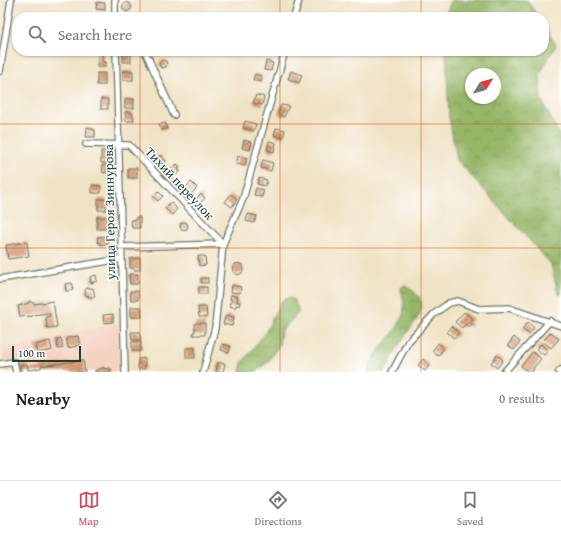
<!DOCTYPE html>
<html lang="en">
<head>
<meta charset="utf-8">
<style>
	:root { --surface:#fff; --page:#f6f6f6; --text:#222; --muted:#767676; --line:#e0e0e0; --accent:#d1495b }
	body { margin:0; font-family:"Gentium Book Plus",serif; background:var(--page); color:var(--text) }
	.compass { position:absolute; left:465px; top:68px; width:36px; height:36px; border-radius:50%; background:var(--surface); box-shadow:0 1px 3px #0004; rotate:53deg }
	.scale { position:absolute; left:12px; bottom:10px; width:69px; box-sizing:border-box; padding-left:4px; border:2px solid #1f3d34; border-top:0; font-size:11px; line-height:14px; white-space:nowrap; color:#1f3d34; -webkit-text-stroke:3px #fff; paint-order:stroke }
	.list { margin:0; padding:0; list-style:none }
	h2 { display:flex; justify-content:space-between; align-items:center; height:52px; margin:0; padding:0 16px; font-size:17px }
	h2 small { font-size:13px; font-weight:400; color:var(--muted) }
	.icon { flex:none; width:22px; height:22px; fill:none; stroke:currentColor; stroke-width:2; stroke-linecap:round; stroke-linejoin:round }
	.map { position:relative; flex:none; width:561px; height:372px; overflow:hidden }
	.search { position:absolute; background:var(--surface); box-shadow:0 1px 3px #0004; left:12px; right:12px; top:12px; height:44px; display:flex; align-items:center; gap:10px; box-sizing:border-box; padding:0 14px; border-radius:16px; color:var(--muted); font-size:15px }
	.sheet { height:108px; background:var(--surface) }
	nav { display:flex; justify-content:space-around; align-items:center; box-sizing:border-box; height:56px; border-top:1px solid var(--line); background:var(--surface); font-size:11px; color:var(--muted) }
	nav a { display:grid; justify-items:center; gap:2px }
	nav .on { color:var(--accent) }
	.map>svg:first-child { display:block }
	.built { fill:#f5d3c2 }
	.forest { fill:url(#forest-crowns); stroke:#5a7a4e; fill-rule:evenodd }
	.building { fill:url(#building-hatch) }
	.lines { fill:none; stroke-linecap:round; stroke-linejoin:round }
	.minor-casing { stroke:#687766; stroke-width:8 }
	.minor { stroke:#fff; stroke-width:5.5 }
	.grid { fill:none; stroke:#d45610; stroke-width:1; stroke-opacity:0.55 }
	.labels { text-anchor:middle; stroke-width:3; stroke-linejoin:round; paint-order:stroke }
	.street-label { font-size:13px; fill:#1f3d34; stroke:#fff }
</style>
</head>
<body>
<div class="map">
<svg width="561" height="372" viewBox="0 0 561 372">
	<defs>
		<pattern id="forest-crowns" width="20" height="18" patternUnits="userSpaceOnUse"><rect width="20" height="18" fill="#96b668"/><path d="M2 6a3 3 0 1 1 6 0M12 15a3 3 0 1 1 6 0" fill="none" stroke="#7a9556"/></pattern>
		<pattern id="building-hatch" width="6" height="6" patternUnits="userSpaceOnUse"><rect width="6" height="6" fill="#d89a6f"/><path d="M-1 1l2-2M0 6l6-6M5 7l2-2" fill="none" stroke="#af7f5c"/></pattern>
	</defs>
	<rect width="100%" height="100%" fill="#fff"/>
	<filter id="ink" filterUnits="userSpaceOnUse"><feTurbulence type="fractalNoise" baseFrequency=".025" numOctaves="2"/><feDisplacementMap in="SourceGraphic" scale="8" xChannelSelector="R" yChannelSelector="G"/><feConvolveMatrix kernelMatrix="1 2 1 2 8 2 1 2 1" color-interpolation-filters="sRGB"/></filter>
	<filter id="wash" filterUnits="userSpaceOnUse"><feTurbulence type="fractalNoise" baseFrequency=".012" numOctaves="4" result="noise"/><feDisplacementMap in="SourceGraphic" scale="16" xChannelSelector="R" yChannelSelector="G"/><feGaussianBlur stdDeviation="0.9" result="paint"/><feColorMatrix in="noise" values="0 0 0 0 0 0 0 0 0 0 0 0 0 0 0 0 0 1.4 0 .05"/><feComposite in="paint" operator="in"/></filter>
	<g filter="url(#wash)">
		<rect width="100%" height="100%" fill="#f0e2c4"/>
		<polygon class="built" points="118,323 120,372 6,372 3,350"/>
		<g class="forest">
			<polygon points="451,0 527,0 538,17 445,17"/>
			<path d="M544 26 556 45 540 74 541 99 561 138V295L558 294 551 264 457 160 449 117 446 51H544ZM471 74H495V98H471Z"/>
			<path d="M404 285C438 304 415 319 401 342 395 351 390 362 385 372H368C373 348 405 329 404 307 404 301 402 294 401 288Z"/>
			<polygon points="288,298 293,299 298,308 298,313 281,331 279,345 268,362 255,372 240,372 242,363 266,332 280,302"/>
		</g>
		<g id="blocks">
			<g class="building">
				<polygon points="97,2 105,3 105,10 96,9"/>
				<circle cx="127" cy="7" r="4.5"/>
				<rect x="123" y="52" width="8" height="10"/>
				<polygon points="98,53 103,54 103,61 106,62 105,67 97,67"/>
				<circle cx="163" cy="64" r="4"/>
				<polygon points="266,61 273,63 271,71 264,70"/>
				<rect x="123" y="71" width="10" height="9"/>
				<polygon points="291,71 302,75 299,83 288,79"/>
				<rect x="97" y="73" width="8" height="12"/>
				<polygon points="255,74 262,76 261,82 253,80"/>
				<polygon points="256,95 264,97 262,105 253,103"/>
				<rect x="101" y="99" width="7" height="10"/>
				<rect x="125" y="99" width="9" height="9"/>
				<polygon points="281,105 289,106 284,117 278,114"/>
				<polygon points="125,112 132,112 134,121 126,121"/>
				<polygon points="245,121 256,124 254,131 243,128"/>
				<polygon points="166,123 167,129 161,130 159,124"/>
				<polygon points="87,127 95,130 95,137 86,137"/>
				<polygon points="276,128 285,130 283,138 274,135"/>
				<polygon points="244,140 252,142 250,150 242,148"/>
				<polygon points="269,141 276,143 274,152 267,150"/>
				<polygon points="101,151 111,151 112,162 101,163"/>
				<polygon points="160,155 166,161 161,166 155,160"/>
				<polygon points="238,156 247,158 245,166 236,164"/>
				<polygon points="263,160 273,163 271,171 261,168"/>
				<polygon points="177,164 180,167 178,169 180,171 173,177 171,177 169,170"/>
				<polygon points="102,165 113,165 113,172 103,173"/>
				<rect x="128" y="168" width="9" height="10"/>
				<polygon points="259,178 267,180 265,186 257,184"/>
				<polygon points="191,182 197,188 190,195 184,189"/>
				<polygon points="92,185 101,186 101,193 92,193"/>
				<polygon points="256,188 264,190 262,197 254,195"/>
				<polygon points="158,191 163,196 158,201 153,196"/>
				<polygon points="201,194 205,198 200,203 195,200"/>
				<polygon points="231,194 237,199 232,207 225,202"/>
				<rect x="98" y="199" width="8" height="11"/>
				<polygon points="171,202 177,209 172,215 165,208"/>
				<polygon points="248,214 257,216 254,223 246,221"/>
				<rect x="97" y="217" width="10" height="12"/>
				<polygon points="136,217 140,217 140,228 132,228 131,220 136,220"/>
				<circle cx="184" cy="226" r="4"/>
				<polygon points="107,236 108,244 100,245 100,242 98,243 97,237"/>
				<polygon points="27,242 29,256 8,259 6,245"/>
				<polygon points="198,256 205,256 206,265 199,266"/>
				<polygon points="140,258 140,270 134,270 133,268 130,268 130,259"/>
				<circle cx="238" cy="269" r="5.5"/>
				<polygon points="129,274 138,274 138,284 130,284"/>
				<polygon points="96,275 97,281 91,283 90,277"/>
				<rect x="201" y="278" width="7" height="5"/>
				<polygon points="72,283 73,290 66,291 65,284"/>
				<polygon points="232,285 241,287 240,293 231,292"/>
				<rect x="199" y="287" width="8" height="7"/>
				<polygon points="87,288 93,288 95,297 88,297 88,295 86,296 85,290"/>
				<polygon points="130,291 138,291 138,300 131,300"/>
				<polygon points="231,295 238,297 237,302 240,302 239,306 236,305 235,308 230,306 231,304 229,304 232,300 230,299"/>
				<polygon points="29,301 35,304 53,301 57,327 47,328 46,317 50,316 49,313 33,315 31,317 31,316 20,317 18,306 29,303"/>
				<polygon points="131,307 141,307 142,317 131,317"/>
				<polygon points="198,307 206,307 207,317 199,317"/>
				<polygon points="464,312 473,319 470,322 472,324 470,327 466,324 462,328 455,322"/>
				<polygon points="113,314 113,322 104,323 103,315"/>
				<polygon points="226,315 234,317 232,326 223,324"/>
				<polygon points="528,322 534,328 529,334 522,329"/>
				<polygon points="195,323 205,323 205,335 193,335 193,332 195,332"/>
				<polygon points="452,326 459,333 454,338 447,332"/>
				<polygon points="131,332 140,332 141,340 132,340"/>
				<polygon points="551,332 559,339 551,348 543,341"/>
				<polygon points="78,336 80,345 68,348 66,338"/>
				<polygon points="514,337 520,342 514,350 508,345"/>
				<polygon points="61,338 63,348 58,349 57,339"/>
				<polygon points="50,341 52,350 37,353 35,345"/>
				<rect x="132" y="342" width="9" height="9"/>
				<polygon points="438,343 444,348 438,356 432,351"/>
				<polygon points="222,344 231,346 229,353 221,350"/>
				<polygon points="541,344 548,351 544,355 536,349"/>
				<rect x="186" y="348" width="9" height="10"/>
				<polygon points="533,352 541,359 533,368 534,369 532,372 528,372 521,366"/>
				<polygon points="497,355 503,360 497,368 491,363"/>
				<polygon points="145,358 145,369 138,369 138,359"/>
				<polygon points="423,359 430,365 425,371 418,365"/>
				<polygon points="83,360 85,372 21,372 20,365 27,364 28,370 41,368 41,366"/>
				<polygon points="218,362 225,364 223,372 216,372"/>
				<polygon points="104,367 104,369 110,368 111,372 94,372"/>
			</g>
		</g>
	</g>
	<g filter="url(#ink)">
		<use href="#blocks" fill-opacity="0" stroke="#687766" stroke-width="1"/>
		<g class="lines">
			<defs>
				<g id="minor">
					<polyline points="115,0 115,17"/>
					<polyline points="294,17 299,0"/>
					<polyline points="116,51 125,372"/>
					<polyline points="145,51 174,115"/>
					<polyline points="0,71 11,0"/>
					<polyline points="86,144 129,145 223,244"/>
					<polyline points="121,247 223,244"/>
					<polyline points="0,279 121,259"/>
					<polyline points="0,364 14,362 16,372"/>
					<polyline points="203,372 215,328 223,244 243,199 285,51"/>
					<polyline points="392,372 408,342 434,314 449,303 458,301 479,309 509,308 561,326"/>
					<polyline points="504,372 550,321"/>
					<polyline points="559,372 561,370"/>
				</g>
			</defs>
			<use href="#minor" class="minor-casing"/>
			<use href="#minor" class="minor"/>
		</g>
	</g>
	<path class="grid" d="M140 0V17M280 0V17M421 0V17M140 51V372M280 51V372M421 51V372M0 124H561M0 248H561"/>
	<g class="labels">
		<g class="street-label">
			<text transform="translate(180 183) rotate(47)" y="5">Тихий переулок</text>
			<text transform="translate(109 212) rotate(-91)" y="5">улица Героя Зиннурова</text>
		</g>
	</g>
</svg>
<svg class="compass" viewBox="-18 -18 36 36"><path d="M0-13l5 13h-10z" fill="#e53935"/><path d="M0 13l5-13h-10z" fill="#767676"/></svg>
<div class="scale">100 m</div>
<div class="search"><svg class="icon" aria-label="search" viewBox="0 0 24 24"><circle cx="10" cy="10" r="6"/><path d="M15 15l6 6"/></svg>Search here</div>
</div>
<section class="sheet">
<h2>Nearby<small>0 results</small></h2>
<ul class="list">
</ul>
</section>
<nav>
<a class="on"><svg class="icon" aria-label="map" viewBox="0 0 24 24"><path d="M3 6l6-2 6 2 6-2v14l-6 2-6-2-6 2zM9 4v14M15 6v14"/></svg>Map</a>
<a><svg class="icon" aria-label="directions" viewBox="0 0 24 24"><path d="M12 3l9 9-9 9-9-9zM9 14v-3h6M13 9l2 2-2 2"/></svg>Directions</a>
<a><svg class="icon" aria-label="saved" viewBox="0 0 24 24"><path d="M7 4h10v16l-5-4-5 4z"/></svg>Saved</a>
</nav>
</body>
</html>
